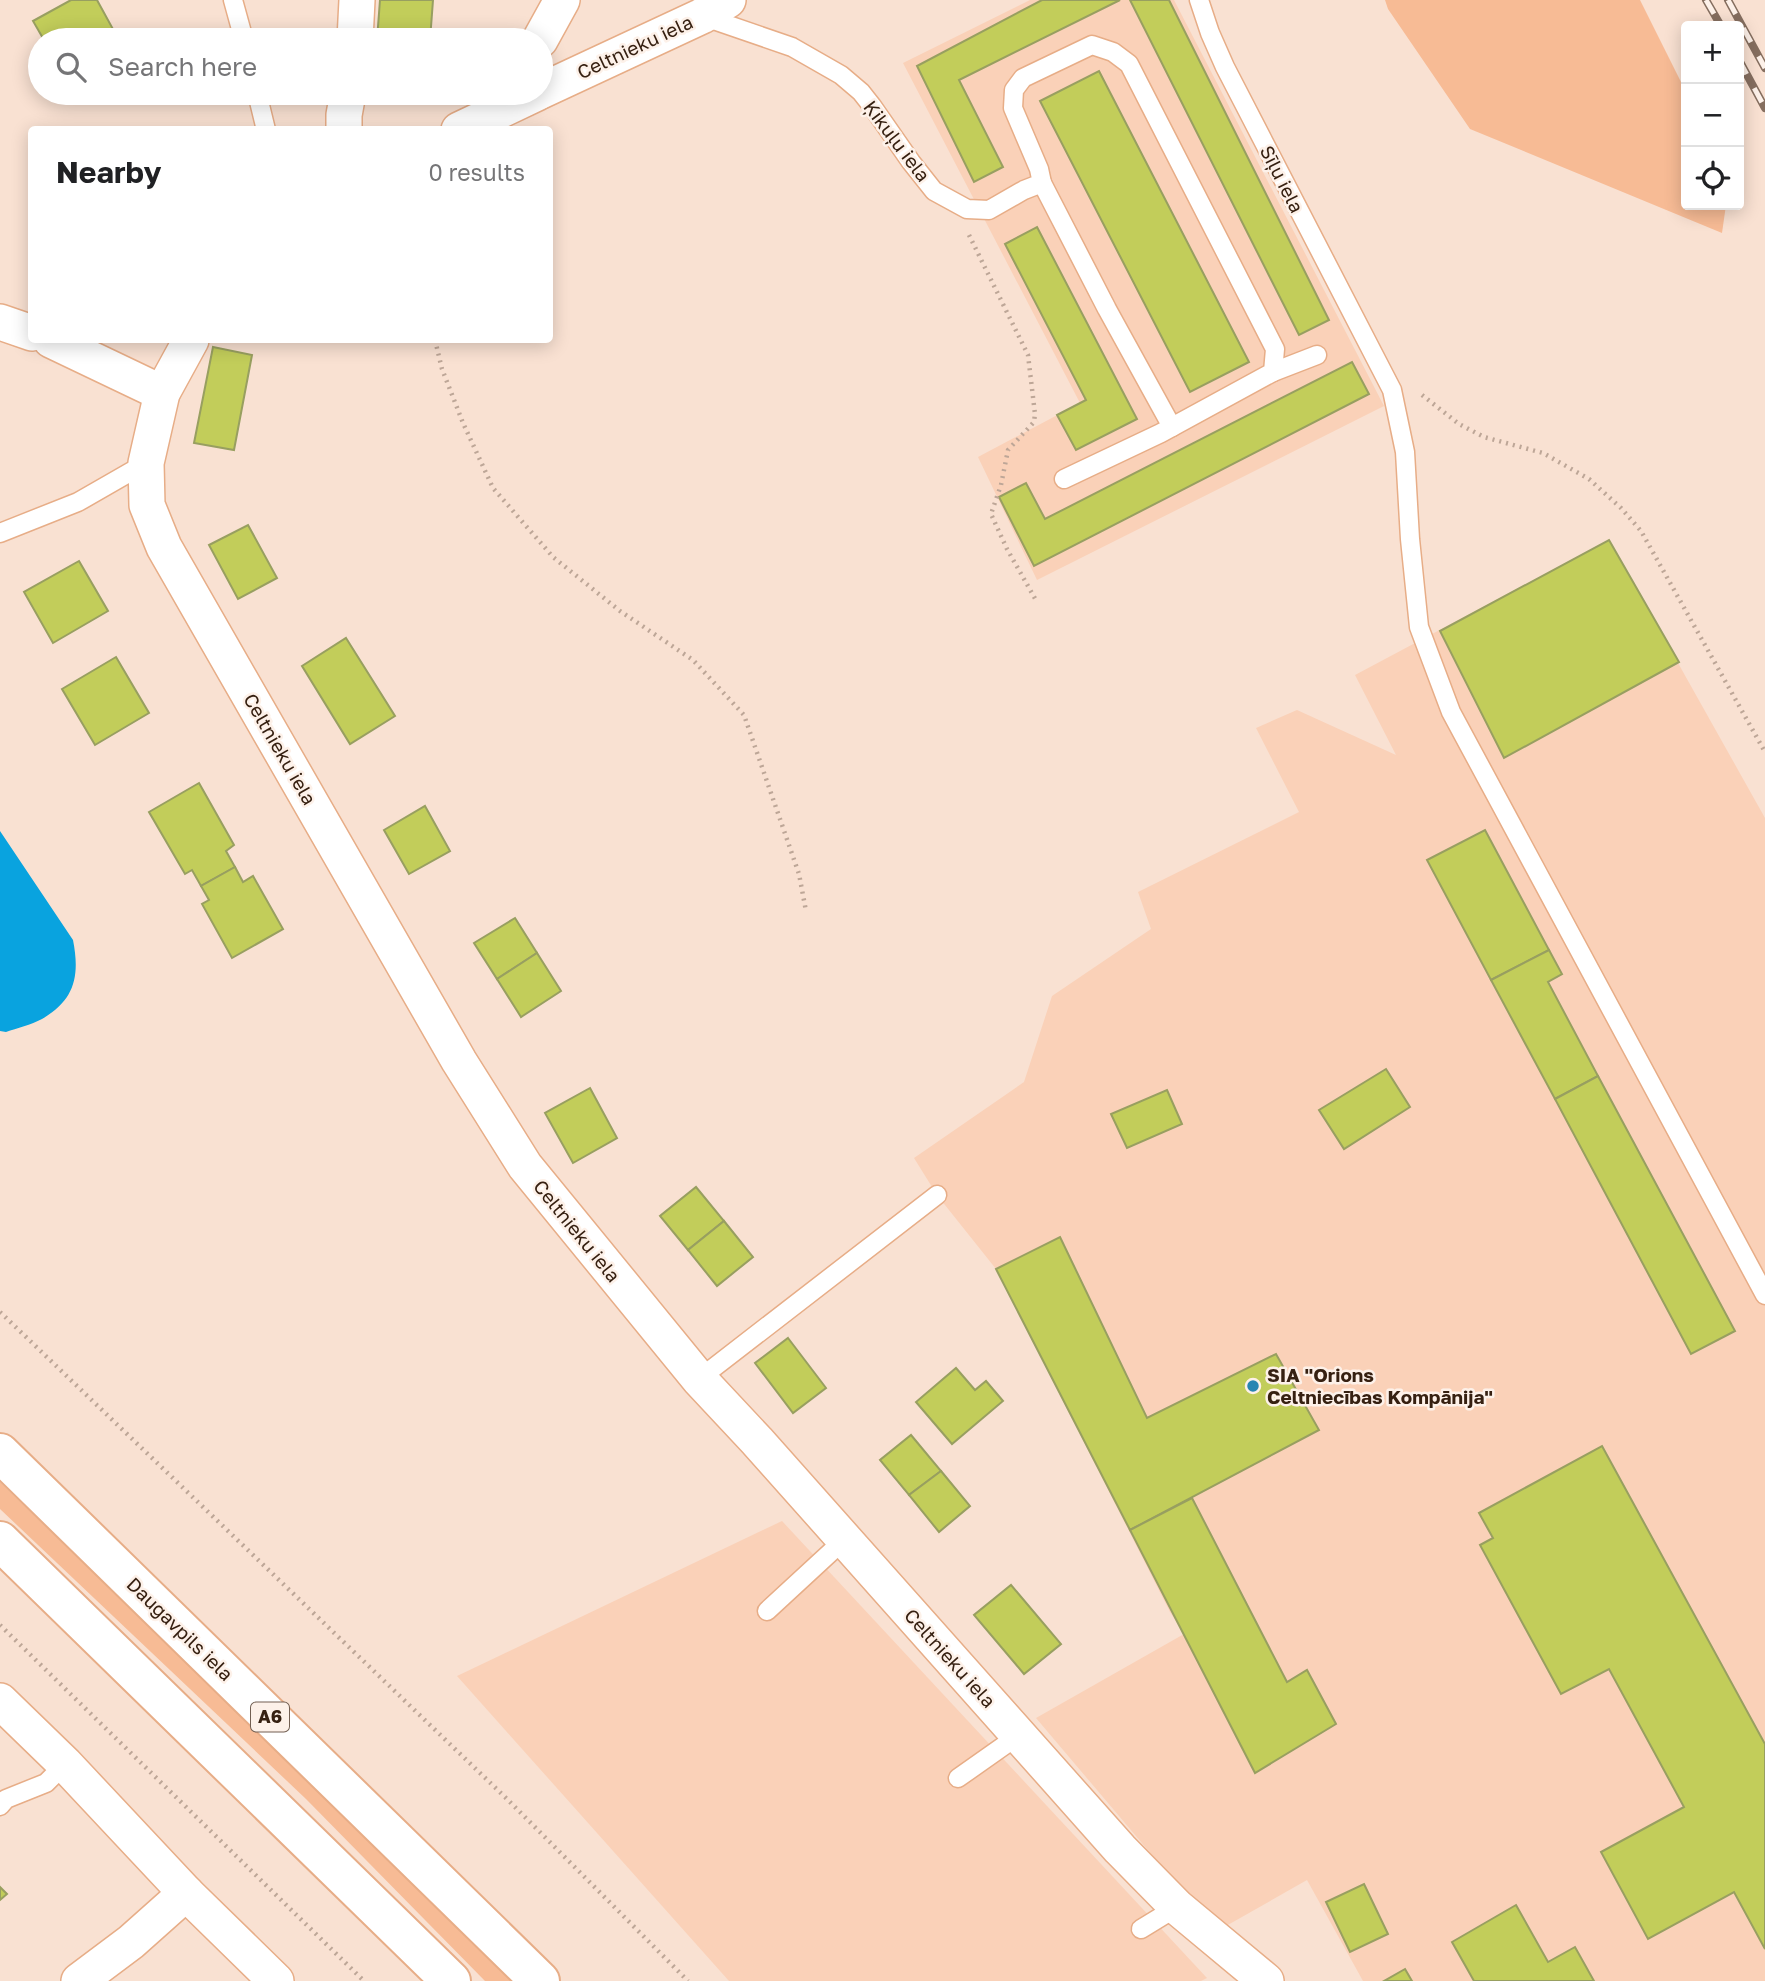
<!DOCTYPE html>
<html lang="en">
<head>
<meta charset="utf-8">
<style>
	:root { --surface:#fff; --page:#f6f6f6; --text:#202124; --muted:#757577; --line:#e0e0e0 }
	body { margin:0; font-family:"Golos Text",sans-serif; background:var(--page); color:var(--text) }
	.controls { position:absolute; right:21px; top:21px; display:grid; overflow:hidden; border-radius:7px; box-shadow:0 4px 18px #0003 }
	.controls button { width:63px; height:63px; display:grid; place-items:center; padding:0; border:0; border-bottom:2px solid var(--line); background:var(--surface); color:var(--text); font:35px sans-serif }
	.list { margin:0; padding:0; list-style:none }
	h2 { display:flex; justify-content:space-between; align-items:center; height:91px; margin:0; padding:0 28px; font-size:30px }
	h2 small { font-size:23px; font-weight:400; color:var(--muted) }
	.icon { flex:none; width:38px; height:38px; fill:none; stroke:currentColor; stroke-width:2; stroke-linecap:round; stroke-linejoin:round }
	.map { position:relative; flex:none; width:1765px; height:1981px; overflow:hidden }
	.search { position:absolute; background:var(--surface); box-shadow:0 4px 18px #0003; left:28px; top:28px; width:525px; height:77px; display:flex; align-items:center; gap:18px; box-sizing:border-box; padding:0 24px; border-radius:38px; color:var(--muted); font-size:26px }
	.panel { position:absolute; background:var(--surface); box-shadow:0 4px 18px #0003; left:28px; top:126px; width:525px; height:217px; border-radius:7px }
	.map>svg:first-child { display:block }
	.built { fill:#fad1b8 }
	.green { fill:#f7bb95 }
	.water { fill:#09a3df }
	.building { fill:#c2cd5a; stroke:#989f60; stroke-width:2 }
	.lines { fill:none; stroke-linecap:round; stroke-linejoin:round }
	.service-casing { stroke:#e7ad87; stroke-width:21 }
	.minor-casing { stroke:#e7ad87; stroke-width:38 }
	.trunk-casing { stroke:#e7ad87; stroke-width:42 }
	.path { stroke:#bda697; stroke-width:4.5; stroke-dasharray:2 5; stroke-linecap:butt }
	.service { stroke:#fff; stroke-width:18 }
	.minor { stroke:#fff; stroke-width:35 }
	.trunk { stroke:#fff; stroke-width:38 }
	.rail-casing { stroke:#856e5f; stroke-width:8 }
	.rail { stroke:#fdf1e9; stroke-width:5; stroke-dasharray:16; stroke-linecap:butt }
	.poi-dot { fill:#2885b2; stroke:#fdf1e9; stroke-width:2.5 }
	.labels { text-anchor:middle; stroke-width:5; stroke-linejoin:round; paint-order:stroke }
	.shield { fill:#fdf1e9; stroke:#725f52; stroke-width:2 }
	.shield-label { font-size:18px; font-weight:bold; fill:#362011 }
	.street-label { font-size:19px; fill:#362011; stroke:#fdf1e9 }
	.poi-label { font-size:19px; font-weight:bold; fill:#362011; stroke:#fdf1e9; text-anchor:start }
</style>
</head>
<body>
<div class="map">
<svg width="1765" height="1981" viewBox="0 0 1765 1981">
	<rect width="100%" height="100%" fill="#f9e1d2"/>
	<g class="built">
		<polygon points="1030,0 1174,0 1384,406 1037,580 978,457 1080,403 903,63"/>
		<polygon points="1609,540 1765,818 1765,1981 1363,1981 1307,1880 1226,1926 1191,1901 1036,1718 1184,1634 1170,1612 996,1269 937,1195 914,1158 1024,1082 1052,996 1151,929 1138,892 1299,812 1256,728 1297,710 1396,755 1355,675"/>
		<polygon points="782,1521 1207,1978 1201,1981 729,1981 457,1676"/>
	</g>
	<g class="green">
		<polygon points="1385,0 1640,0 1686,92 1686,205 1726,205 1722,233 1470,129 1388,9"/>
		<polygon points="0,1482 316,1788 511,1981 485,1981 306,1799 0,1509"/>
	</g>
	<path class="water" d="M0 831 73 940C80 976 75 1000 42 1019 31 1025 17 1028 6 1032L0 1031Z"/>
	<g class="building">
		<polygon points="71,0 97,0 114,31 97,40 44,40 33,21"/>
		<polygon points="380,0 433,0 430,40 377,40"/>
		<polygon points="1042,0 1120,0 959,80 1003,167 974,182 917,66"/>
		<polygon points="1130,0 1169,0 1329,320 1299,335"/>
		<polygon points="1099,71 1249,362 1190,392 1040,101"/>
		<polygon points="1037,227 1137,419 1076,450 1057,415 1086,400 1005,244"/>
		<polygon points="213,347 252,355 234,450 194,443"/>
		<polygon points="1352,362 1369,394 1034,566 999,497 1026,483 1045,519"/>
		<polygon points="248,525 277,578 238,599 209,545"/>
		<polygon points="1609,540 1679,662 1504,758 1440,631"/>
		<polygon points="79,561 108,611 53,643 24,592"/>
		<polygon points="346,638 395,716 350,744 302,666"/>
		<polygon points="116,657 149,713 95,745 62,689"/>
		<polygon points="199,783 234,845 226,851 235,867 201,886 192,870 185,874 149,812"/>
		<polygon points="425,806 450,851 409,874 384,830"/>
		<polygon points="1485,830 1549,950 1491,980 1427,860"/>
		<polygon points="235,867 243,882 253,876 283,929 232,958 202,904 209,900 201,886"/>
		<polygon points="515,918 537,953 497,979 474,943"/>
		<polygon points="1549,950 1562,974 1548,982 1598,1076 1555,1099 1491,980"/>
		<polygon points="537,953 561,991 521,1017 497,979"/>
		<polygon points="1386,1069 1410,1107 1344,1149 1319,1110"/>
		<polygon points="1598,1076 1735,1331 1691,1354 1555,1099"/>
		<polygon points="590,1088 617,1138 573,1163 545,1113"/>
		<polygon points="1167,1090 1182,1124 1127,1148 1111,1114"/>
		<polygon points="696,1187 724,1221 688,1250 660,1216"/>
		<polygon points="724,1221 753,1257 717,1286 688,1250"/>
		<polygon points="1060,1237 1147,1418 1276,1354 1319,1430 1130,1530 996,1269"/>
		<polygon points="788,1338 826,1388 793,1413 755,1363"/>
		<polygon points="956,1368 975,1390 986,1381 1003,1401 952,1444 916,1402"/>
		<polygon points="911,1435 941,1471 909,1495 880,1460"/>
		<polygon points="1602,1446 1765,1744 1765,1949 1734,1892 1648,1939 1601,1852 1684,1807 1609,1669 1561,1694 1480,1545 1493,1538 1479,1513"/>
		<polygon points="941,1471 970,1506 939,1532 909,1495"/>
		<polygon points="1192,1498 1287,1682 1307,1670 1336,1724 1255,1773 1130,1530"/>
		<polygon points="1011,1585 1061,1644 1024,1674 974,1615"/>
		<polygon points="1364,1884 1388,1934 1350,1952 1326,1902"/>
		<polygon points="0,1887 7,1894 0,1900"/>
		<polygon points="1516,1905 1548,1962 1575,1947 1594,1981 1474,1981 1452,1942"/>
		<polygon points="1405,1969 1412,1981 1384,1981"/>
	</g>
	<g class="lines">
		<defs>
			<g id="service">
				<polyline points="233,0 244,40"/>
				<polyline points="1199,0 1210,33 1225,67 1392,390 1405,452 1410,539 1419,627 1451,712 1765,1295"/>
				<polyline points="702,16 792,47 841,75 861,92 872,106 911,162 934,191 967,209 989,210 1024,190 1042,183 1039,169 1013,108 1014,90 1023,78 1092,45 1113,52 1129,64 1275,349 1273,372 1161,433 1064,479"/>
				<polyline points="257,93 266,130"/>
				<polyline points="1042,183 1107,309 1172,427"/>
				<polyline points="1273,372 1317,355"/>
				<polyline points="0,533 78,502 146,463"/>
				<polyline points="699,1379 937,1195"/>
				<polyline points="767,1611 845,1539"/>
				<polyline points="958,1778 1019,1735"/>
				<polyline points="0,1806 6,1799 46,1783 65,1764"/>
				<polyline points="1141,1929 1177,1907"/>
			</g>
			<g id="minor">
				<polyline points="355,40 357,0"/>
				<polyline points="540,40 562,0"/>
				<polyline points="541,91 702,16 728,0"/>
				<polyline points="344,130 344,115 348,93"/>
				<polyline points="459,130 537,93"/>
				<polyline points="0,322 32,333"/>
				<polyline points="51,340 162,393"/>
				<polyline points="191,340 162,393 146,463 147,505 164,547 459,1061 525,1166 699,1379 757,1441 1120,1849 1177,1907 1266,1981"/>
				<polyline points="0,1701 65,1764 186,1893 276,1981"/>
				<polyline points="79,1981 131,1942 186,1893"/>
			</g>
			<g id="trunk">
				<polyline points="0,1453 540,1981"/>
				<polyline points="0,1541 451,1981"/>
			</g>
		</defs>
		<use href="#service" class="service-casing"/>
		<use href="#minor" class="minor-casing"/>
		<use href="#trunk" class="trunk-casing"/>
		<g class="path">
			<polyline points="969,235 1028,355 1035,414 1034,422 1008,450 1001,485 991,514 1007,549 1037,602"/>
			<polyline points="435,340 442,369 463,423 493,488 553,557 620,611 693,660 744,715 799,874 806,911"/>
			<polyline points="1422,395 1459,424 1484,437 1543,453 1589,479 1621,508 1641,531 1765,752"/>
			<polyline points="0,1312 505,1797 688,1981"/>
			<polyline points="0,1625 364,1981"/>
		</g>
		<use href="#service" class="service"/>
		<use href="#minor" class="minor"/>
		<use href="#trunk" class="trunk"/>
		<defs>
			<g id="rail">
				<polyline points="1706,0 1721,26"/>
				<polyline points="1728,0 1765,68"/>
				<polyline points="1739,60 1765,108"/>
			</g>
		</defs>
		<use href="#rail" class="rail-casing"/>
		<use href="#rail" class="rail"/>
	</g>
	<circle class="poi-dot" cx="1253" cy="1386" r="7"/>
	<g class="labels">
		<rect class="shield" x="251" y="1702.5" width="38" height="29" rx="5"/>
		<g class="shield-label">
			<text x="270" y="1723">A6</text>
		</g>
		<g class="street-label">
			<text transform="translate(635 47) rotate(-25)" y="7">Celtnieku iela</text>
			<text transform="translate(897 141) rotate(53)" y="7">Ķikuļu iela</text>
			<text transform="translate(1282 179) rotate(63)" y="7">Sīļu iela</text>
			<text transform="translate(280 749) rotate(60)" y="7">Celtnieku iela</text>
			<text transform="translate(577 1231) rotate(51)" y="7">Celtnieku iela</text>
			<text transform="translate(180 1629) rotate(44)" y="7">Daugavpils iela</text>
			<text transform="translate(950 1658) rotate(48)" y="7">Celtnieku iela</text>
		</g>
		<g class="poi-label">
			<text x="1267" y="1382">SIA "Orions<tspan x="1267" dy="22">Celtniecības Kompānija"</tspan></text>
		</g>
	</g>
</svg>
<div class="controls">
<button>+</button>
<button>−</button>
<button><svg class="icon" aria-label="locate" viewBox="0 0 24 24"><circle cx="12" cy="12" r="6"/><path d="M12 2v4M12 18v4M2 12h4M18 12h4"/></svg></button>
</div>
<div class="search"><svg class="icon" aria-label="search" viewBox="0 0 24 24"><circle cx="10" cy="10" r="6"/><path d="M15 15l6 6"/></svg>Search here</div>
<section class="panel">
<h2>Nearby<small>0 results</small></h2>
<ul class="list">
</ul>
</section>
</div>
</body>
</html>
